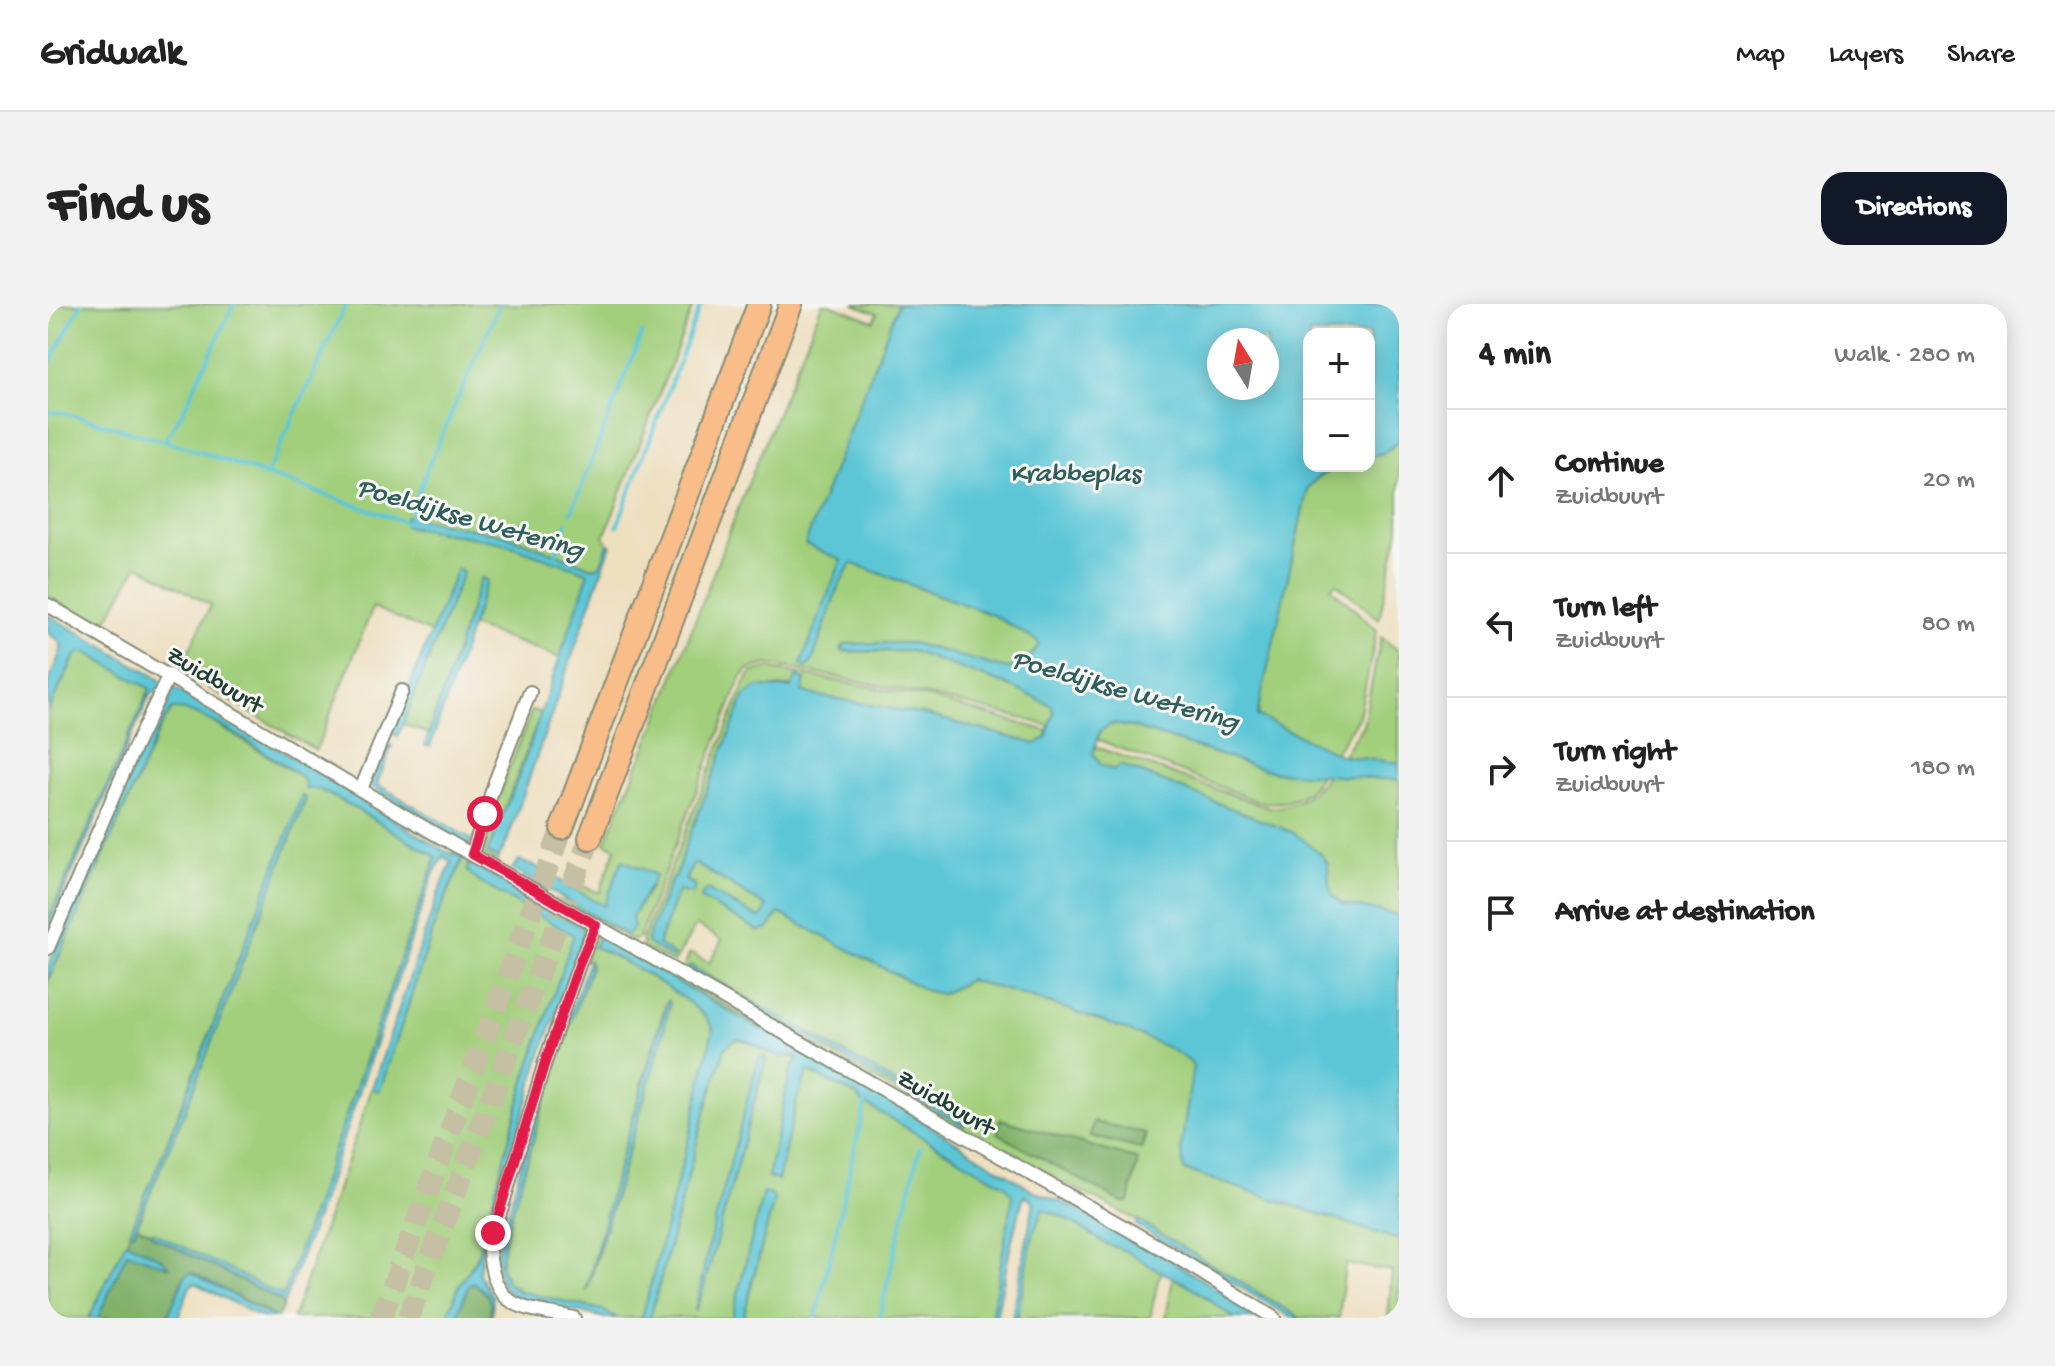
<!DOCTYPE html>
<html lang="en">
<head>
<meta charset="utf-8">
<style>
	:root { --surface:#fff; --page:#f2f2f2; --text:#222; --muted:#767676; --line:#e0e0e0; --accent:#111827 }
	body { margin:0; font-family:"Gochi Hand",sans-serif; background:var(--page); color:var(--text) }
	.controls { position:absolute; right:24px; top:24px; display:grid; overflow:hidden; border-radius:16px; box-shadow:0 4px 20px #0003 }
	.controls button { width:72px; height:72px; display:grid; place-items:center; padding:0; border:0; border-bottom:2px solid var(--line); background:var(--surface); color:var(--text); font:40px sans-serif }
	.compass { position:absolute; left:1159px; top:24px; width:72px; height:72px; border-radius:50%; background:var(--surface); box-shadow:0 4px 20px #0003; rotate:349deg }
	.stop { position:absolute; width:24px; height:24px; margin:-18px; border:6px solid #e11d48; border-radius:50%; background:#fff }
	.stop.end { background:#e11d48; border-color:#fff; box-shadow:0 2px 8px #0008 }
	.list { margin:0; padding:0; list-style:none }
	h2 { display:flex; justify-content:space-between; align-items:center; height:104px; margin:0; padding:0 32px; font-size:34px }
	h2 small { font-size:26px; font-weight:400; color:var(--muted) }
	.list li { display:grid; grid-template-columns:52px 1fr auto; gap:24px; align-items:center; box-sizing:border-box; height:144px; padding:0 32px; border-top:2px solid var(--line) }
	.list b { display:block; font-size:30px; white-space:nowrap }
	.list p { margin:0; font-size:26px; white-space:nowrap; color:var(--muted) }
	.list em { font-size:26px; font-style:normal; color:var(--muted) }
	.icon { flex:none; width:44px; height:44px; fill:none; stroke:currentColor; stroke-width:2; stroke-linecap:round; stroke-linejoin:round }
	.map { position:relative; flex:none; width:1351px; height:1014px; overflow:hidden; border-radius:24px }
	header { display:flex; align-items:center; gap:48px; box-sizing:border-box; height:112px; padding:0 40px; background:var(--surface); border-bottom:2px solid var(--line) }
	header strong { font-size:38px }
	nav { display:flex; gap:44px; margin-inline-start:auto; font-size:28px }
	.intro { display:flex; align-items:center; justify-content:space-between; box-sizing:border-box; height:192px; padding:0 48px }
	h1 { margin:0; font-size:56px }
	.button { padding:20px 36px; border-radius:24px; background:var(--accent); color:#fff; font-size:28px; font-weight:700 }
	main { display:flex; gap:48px; padding:0 48px }
	aside { flex:1; background:var(--surface); border-radius:24px; box-shadow:0 4px 20px #0003 }
	.map>svg:first-child { display:block }
	.green { fill:#a2cf7c; stroke:#608658; stroke-width:2; fill-rule:evenodd }
	.forest { fill:#81b26c; stroke:#507850; stroke-width:2 }
	.water { fill:#5cc6d7; stroke:#3e8286; stroke-width:2; fill-rule:evenodd }
	.lines { fill:none; stroke-linecap:round; stroke-linejoin:round }
	.stream { stroke:#5cc6d7; stroke-width:4 }
	.highway-tunnel { stroke:#c5bfa3; stroke-width:22; stroke-dasharray:22 11; stroke-linecap:butt }
	.street-casing { stroke:#868e7a; stroke-width:16 }
	.highway-casing { stroke:#868e7a; stroke-width:26 }
	.street { stroke:#fff; stroke-width:12 }
	.highway { stroke:#f8bd89; stroke-width:22 }
	.route { stroke:#e11d48; stroke-width:10 }
	.labels { text-anchor:middle; stroke-width:6; stroke-linejoin:round; paint-order:stroke }
	.street-label { font-size:26px; fill:#1f3d34; stroke:#f6f6f2 }
	.water-label { font-size:28px; font-style:italic; fill:#2e5f5d; stroke:#f6f6f2 }
</style>
</head>
<body>
<header>
<strong>Gridwalk</strong>
<nav><a>Map</a><a>Layers</a><a>Share</a></nav>
</header>
<div class="intro"><h1>Find us</h1><a class="button">Directions</a></div>
<main>
<div class="map">
<svg width="1351" height="1014" viewBox="0 0 1351 1014">
	<rect width="100%" height="100%" fill="#f6f6f2"/>
	<filter id="ink" filterUnits="userSpaceOnUse"><feTurbulence type="fractalNoise" baseFrequency=".0125" numOctaves="2"/><feDisplacementMap in="SourceGraphic" scale="16" xChannelSelector="R" yChannelSelector="G"/><feConvolveMatrix kernelMatrix="1 2 1 2 8 2 1 2 1" color-interpolation-filters="sRGB"/></filter>
	<filter id="wash" filterUnits="userSpaceOnUse"><feTurbulence type="fractalNoise" baseFrequency=".006" numOctaves="4" result="noise"/><feDisplacementMap in="SourceGraphic" scale="32" xChannelSelector="R" yChannelSelector="G"/><feGaussianBlur stdDeviation="1.8" result="paint"/><feColorMatrix in="noise" values="0 0 0 0 0 0 0 0 0 0 0 0 0 0 0 0 0 1.4 0 .05"/><feComposite in="paint" operator="in"/></filter>
	<g filter="url(#wash)">
		<rect width="100%" height="100%" fill="#eedfbf"/>
		<g class="green">
			<polygon points="0,0 646,0 556,233 560,240 552,262 545,264 457,231 358,222 451,238 539,268 540,271 513,354 423,322 439,277 433,274 381,430 354,420 414,268 409,266 383,329 325,303 268,446 131,367 163,301 90,261 55,323 0,292"/>
			<path d="M774 0H782L826 17 829 9 806 0H850L758 240 793 255 764 358 790 283 803 259 945 311 989 337 991 341C979 357 972 366 949 364L864 339 797 340 793 345 796 348 863 347 957 380 1003 401C1008 409 1005 414 1002 422 908 395 815 378 719 360L701 365 693 374 591 633 585 637 516 598 515 592 583 619 584 613 602 584 557 603 520 582 528 579 551 589 568 544 557 539 607 421 695 192Z"/>
			<path d="M1351 137V226L1331 315 1288 279 1283 284 1329 326 1311 412 1287 449 1211 414 1210 403 1260 183C1281 162 1293 162 1321 162V154L1337 148Z"/>
			<polygon points="1333,333 1351,347 1351,459 1294,452 1315,421"/>
			<polygon points="32,349 39,349 102,385 0,616 0,407 27,352"/>
			<path d="M719 364 881 394 1000 427 998 434 988 440 875 410 765 391 754 387 757 376C732 391 719 375 696 393L635 548 628 572 624 574 599 635 600 640 625 651 610 640 630 586 646 580 637 576 645 559 719 602 715 612 711 614 658 586 653 592V595L711 627 731 608 879 687 895 690 921 676C960 686 1128 735 1145 762L1136 866 1351 936V1014H1340L1344 967 1297 960 1291 1014H1252L1089 916 931 836 635 664 642 649 661 659 674 636 648 621 626 659 595 644 594 636 697 379 704 368ZM643 662 917 818 916 822 641 665ZM952 815 1090 856 1081 898 963 837 950 829ZM1046 818 1097 829 1098 831 1093 845 1042 832Z"/>
			<polygon points="135,404 159,415 254,473 257,478 257,484 270,485 298,499 388,553 235,993 89,922 258,495 254,493 81,935 41,1014 0,1014 0,677 113,422 124,405"/>
			<polygon points="484,406 493,409 440,549 450,554 449,558 429,548"/>
			<path d="M1064 420 1084 423 1226 468 1273 470C1259 496 1236 502 1209 497L1050 436 1052 427Z"/>
			<path d="M1048 443 1221 504C1249 503 1263 491 1280 471L1351 476V611C1335 608 1293 605 1285 591 1279 582 1280 570 1280 560L1245 529 1073 461 1066 466 1053 461 1045 449Z"/>
			<polygon points="407,545 538,620 540,627 529,654 536,625 422,559 419,561 431,578 526,631 478,773 429,954 411,982 399,1014 245,1014 324,784 332,785 390,611 415,555 405,549"/>
			<path d="M552 629 737 734 736 736 588 655 555 634 546 643C572 654 658 701 665 726L644 822 594 1014H569L554 1006 474 988 459 978 452 961 457 933 501 780 543 662 541 657H536L546 632ZM618 698 622 699 614 734 539 987 565 882Z"/>
			<path d="M691 735C705 738 716 749 730 752 738 754 742 750 750 754L742 768 720 874 730 876 749 795 759 767 810 792 814 798 958 882 965 892 943 1014H695L726 896 715 890 684 1014H602L657 808 677 744 684 736Z"/>
			<polygon points="995,905 1016,913 1058,940 1076,946 1114,968 1110,976 1102,1014 969,1014 985,930"/>
			<polygon points="1125,974 1142,982 1187,1014 1118,1014"/>
		</g>
		<g class="forest">
			<polygon points="952,815 1090,856 1081,898 1075,899 962,837 950,828"/>
			<polygon points="1046,818 1097,829 1093,845 1042,832"/>
			<polygon points="89,922 104,929 104,932 233,997 235,1002 229,1014 145,969 134,976 119,1014 50,1014 79,947 121,963 79,937 82,927 86,929"/>
			<path d="M427 980C440 990 445 997 442 1014H408L421 981Z"/>
		</g>
		<g class="water">
			<path d="M850 0H1351V137L1337 148 1321 153V30H1261V162H1291L1270 173 1260 183 1209 412 1294 452 1351 459V476L1226 468 1084 423 1064 420 1052 427 1045 449 1053 461 1066 466 1073 461 1246 529 1272 549 1280 560 1281 579 1285 592 1295 600 1351 611V936L1136 866 1133 844 1145 762C1129 735 959 686 921 676L894 690 879 687 731 609 720 625 711 627 653 595V592L658 586 711 614 715 612 718 602 646 559 637 576 647 583 644 590 630 587 610 640 626 651 625 654 600 640 599 635 624 574 628 572 635 548 696 393 709 383 743 384 749 372 757 376 754 387 765 391 875 410 988 440 998 434 1006 409 1003 401 957 380 863 347H794L797 340 864 339 959 365 979 358 991 341 989 337 945 311 803 259 790 283 764 358 758 364 753 360 793 256 757 240ZM1171 36H1219V84H1171Z"/>
			<polygon points="358,212 457,231 545,264 552,262 560,240 563,241 458,540 450,554 439,549 473,467 540,271 539,268 451,238 358,222 356,220"/>
			<polygon points="409,265 415,268 350,432 343,428"/>
			<polygon points="433,274 439,276 382,443 377,441"/>
			<path d="M0 311 106 372C115 380 123 382 133 388 153 398 168 410 188 419L397 547 415 554 390 611 332 786 329 787 324 784 390 590 404 558 395 552 385 571 273 900 235 1002 233 996 103 931 105 928 235 992 388 553 298 499 270 485H257V478L254 473C228 456 152 402 124 405L109 430 0 677V663L91 451 119 394 109 386 101 393 0 624V616L102 385 39 349H32L27 352 0 407V380L14 344 11 337 0 329Z"/>
			<polygon points="338,440 344,442 329,480 424,536 421,541 321,481"/>
			<polygon points="254,492 258,494 136,809 85,929 82,927 121,835"/>
			<polygon points="471,556 481,561 484,560 556,602 574,556 608,571 584,613 586,624 579,631 464,565"/>
			<path d="M422 559 536 625 530 650 493 750 434 949 431 969 445 994 444 1014H442C446 997 440 987 425 979L421 981 408 1014H399L411 982 429 954 478 773 525 633V631L431 578 419 567Z"/>
			<path d="M551 633 705 721 796 768 988 888C1069 918 1143 970 1216 1014H1187L1142 982 1106 964 1076 946 1058 940 1016 913 995 905 985 930 969 1014H964L986 898 976 891 963 939 948 1014H943L965 892 958 882 814 798 810 792 760 767 749 795 730 876 720 874 742 768 750 754C742 749 740 754 731 752 712 749 694 721 677 744L657 808 602 1014H594L644 822 665 725C658 701 572 654 546 643Z"/>
			<path d="M541 657 543 662 501 780 457 933 452 961 459 978 470 987 554 1006 569 1014H557C532 1004 472 1004 456 983 450 975 449 962 448 953L492 791Z"/>
			<polygon points="642,662 917,818 916,822 640,665"/>
			<polygon points="620,696 622,700 614,734 538,988 565,882"/>
			<polygon points="716,752 718,754 654,990 647,1007 661,940 709,760 712,753"/>
			<polygon points="715,889 724,891 726,895 695,1014 684,1014"/>
			<polygon points="1089,916 1252,1014 1244,1014 1088,921"/>
			<polygon points="78,937 114,955 121,963 79,948 50,1014 41,1014"/>
			<polygon points="143,968 227,1014 212,1013 147,979 142,982 130,1014 119,1014 137,972"/>
		</g>
		<g class="lines">
			<g class="stream">
				<polyline points="0,63 33,0"/>
				<polyline points="0,108 17,109 137,143 360,219"/>
				<polyline points="117,137 135,107 186,0"/>
				<polyline points="218,172 298,0"/>
				<polyline points="523,209 594,29"/>
				<polyline points="361,216 379,165 452,0"/>
				<polyline points="569,222 653,0"/>
				<polyline points="507,254 519,219"/>
				<polyline points="768,1014 817,800"/>
				<polyline points="831,1014 872,843"/>
			</g>
		</g>
	</g>
	<g filter="url(#ink)">
		<g class="lines">
			<g class="highway-tunnel">
				<polyline points="333,1014 514,524"/>
				<polyline points="360,1014 542,534"/>
			</g>
			<defs>
				<g id="street">
					<polyline points="0,301 377,524 1125,951 1226,1014"/>
					<polyline points="313,485 354,387"/>
					<polyline points="424,550 447,478 482,388"/>
					<polyline points="0,644 84,449 121,371"/>
					<path d="M526 1014C475 1003 446 1008 441 946L497 758 533 655 548 621"/>
				</g>
				<g id="highway">
					<polyline points="514,524 711,0"/>
					<polyline points="542,534 743,0"/>
				</g>
			</defs>
			<use href="#street" class="street-casing"/>
			<use href="#highway" class="highway-casing"/>
			<use href="#street" class="street"/>
			<use href="#highway" class="highway"/>
		</g>
	</g>
	<g class="lines" filter="url(#ink)">
		<polyline class="route" points="437,510 424,550 548,621 533,655 497,758 445,929"/>
	</g>
	<g class="labels">
		<g class="street-label">
			<text transform="translate(168 374) rotate(31)" y="9">Zuidbuurt</text>
			<text transform="translate(899 797) rotate(30)" y="9">Zuidbuurt</text>
		</g>
		<g class="water-label">
			<text x="1027" y="177">Krabbeplas</text>
			<text transform="translate(423 212) rotate(16)" y="10">Poeldijkse Wetering</text>
			<text transform="translate(1078 384) rotate(16)" y="10">Poeldijkse Wetering</text>
		</g>
	</g>
</svg>
<div class="controls">
<button>+</button>
<button>−</button>
</div>
<svg class="compass" viewBox="-18 -18 36 36"><path d="M0-13l5 13h-10z" fill="#e53935"/><path d="M0 13l5-13h-10z" fill="#767676"/></svg>
<div class="stop" style="left:437px;top:510px"></div>
<div class="stop end" style="left:445px;top:929px"></div>
</div>
<aside>
<h2>4 min<small>Walk · 280 m</small></h2>
<ul class="list">
<li><svg class="icon" aria-label="ahead" viewBox="0 0 24 24"><path d="M12 20V5M6 11l6-6 6 6"/></svg><div><b>Continue</b><p>Zuidbuurt</p></div><em>20 m</em></li>
<li><svg class="icon" aria-label="left" viewBox="0 0 24 24"><path d="M17 20v-9H6M10 6l-5 5 5 5"/></svg><div><b>Turn left</b><p>Zuidbuurt</p></div><em>80 m</em></li>
<li><svg class="icon" aria-label="right" viewBox="0 0 24 24"><path d="M7 20v-9h11M14 6l5 5-5 5"/></svg><div><b>Turn right</b><p>Zuidbuurt</p></div><em>180 m</em></li>
<li><svg class="icon" aria-label="arrive" viewBox="0 0 24 24"><path d="M6 21V4h12l-3 4 3 4H6"/></svg><div><b>Arrive at destination</b></div></li>
</ul>
</aside>
</main>
</body>
</html>
